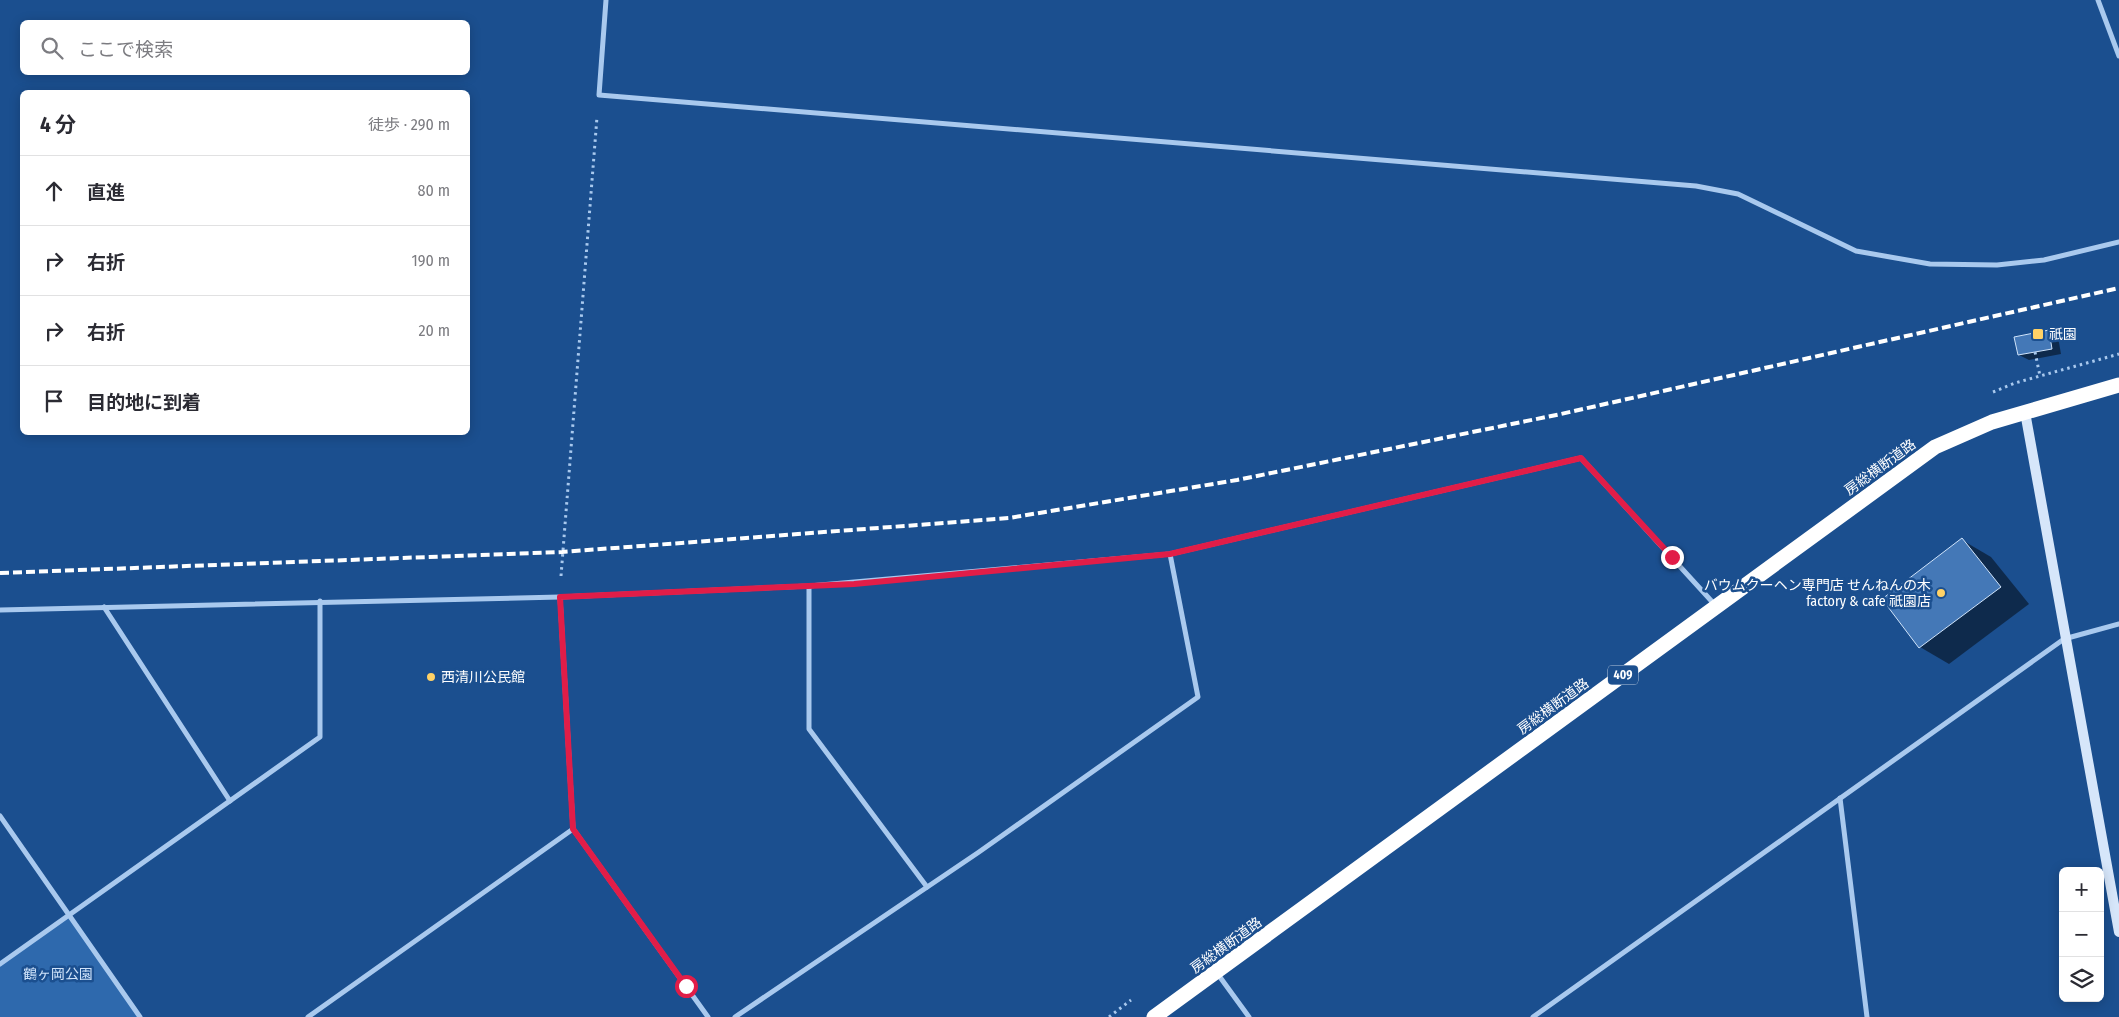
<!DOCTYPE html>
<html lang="ja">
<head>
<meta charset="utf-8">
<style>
	:root { --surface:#fff; --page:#f7f7f7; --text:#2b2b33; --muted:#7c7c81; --line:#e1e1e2 }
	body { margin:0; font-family:"Fira Sans Condensed","Noto Sans JP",sans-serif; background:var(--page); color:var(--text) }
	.controls { position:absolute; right:15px; bottom:15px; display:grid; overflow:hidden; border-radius:8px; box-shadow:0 2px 12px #0003 }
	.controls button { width:45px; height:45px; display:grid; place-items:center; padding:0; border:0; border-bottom:1px solid var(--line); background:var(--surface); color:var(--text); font:25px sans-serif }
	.stop { position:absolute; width:15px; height:15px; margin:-11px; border:4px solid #e11d48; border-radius:50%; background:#fff }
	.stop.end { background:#e11d48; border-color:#fff; box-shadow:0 1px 5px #0008 }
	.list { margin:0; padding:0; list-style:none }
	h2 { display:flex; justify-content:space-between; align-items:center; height:65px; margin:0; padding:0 20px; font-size:21px }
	h2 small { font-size:16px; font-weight:400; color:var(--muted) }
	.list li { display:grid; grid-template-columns:32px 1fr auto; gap:15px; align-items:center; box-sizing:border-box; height:70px; padding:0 20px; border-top:1px solid var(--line) }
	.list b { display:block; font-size:19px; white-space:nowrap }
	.list em { font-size:16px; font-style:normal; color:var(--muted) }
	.icon { flex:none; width:28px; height:28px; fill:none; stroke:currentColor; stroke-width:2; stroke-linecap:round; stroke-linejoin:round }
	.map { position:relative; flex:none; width:2119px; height:1017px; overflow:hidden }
	.search { position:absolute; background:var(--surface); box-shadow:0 2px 12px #0003; left:20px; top:20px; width:450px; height:55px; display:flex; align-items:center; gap:12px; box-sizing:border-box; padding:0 18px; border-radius:8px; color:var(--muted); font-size:19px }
	.panel { position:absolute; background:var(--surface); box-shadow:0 2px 12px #0003; left:20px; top:90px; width:450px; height:345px; border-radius:8px }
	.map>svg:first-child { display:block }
	.green { fill:#2e69ad }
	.shadow { fill:#0007 }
	.building { fill:#4478b7; stroke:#cfe3fa }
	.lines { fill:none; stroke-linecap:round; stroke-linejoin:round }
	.path { stroke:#a9c9ee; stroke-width:3; stroke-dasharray:2.5 4; stroke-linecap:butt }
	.street { stroke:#a9c9ee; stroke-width:5 }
	.secondary { stroke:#d6e6fa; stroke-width:10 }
	.highway { stroke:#fff; stroke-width:15 }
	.rail { stroke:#fff; stroke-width:4; stroke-dasharray:9 4; stroke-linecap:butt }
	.route { stroke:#e11d48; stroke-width:6 }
	.poi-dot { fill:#ffd166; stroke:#1b4f8f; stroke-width:2 }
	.labels { text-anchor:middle; stroke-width:5; stroke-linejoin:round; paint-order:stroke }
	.shield { fill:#1b4f8f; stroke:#bbcadd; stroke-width:1 }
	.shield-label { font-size:12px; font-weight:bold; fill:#fff }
	.poi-label { font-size:14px; fill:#fff; stroke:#1b4f8f; text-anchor:start }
	.street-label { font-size:14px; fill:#fff; stroke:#1b4f8f }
	.park-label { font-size:14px; fill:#cfe3fa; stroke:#1b4f8f }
</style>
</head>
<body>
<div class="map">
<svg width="2119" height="1017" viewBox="0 0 2119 1017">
	<rect width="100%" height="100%" fill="#1b4f8f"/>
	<polygon class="green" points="69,915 140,1017 0,1017 0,965"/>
	<g class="shadow">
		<polygon points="2048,332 2058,337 2061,354 2029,360 2019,355"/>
		<polygon points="1962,540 1991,557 2029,604 1949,664 1920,647"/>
	</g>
	<g class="building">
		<polygon points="2049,330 2052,349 2018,355 2014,337"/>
		<polygon points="1962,538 2001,587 1919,648 1882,599"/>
	</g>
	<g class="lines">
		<g class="path">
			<polyline points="2035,352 2040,376"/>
			<polyline points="1993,392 2015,383 2119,354"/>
			<polyline points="561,576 597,117"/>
			<polyline points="1109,1017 1131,1000"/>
		</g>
		<g class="street">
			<polyline points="606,0 599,95 1696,186 1738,194 1856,251 1930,264 1997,265 2044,260 2119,242"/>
			<polyline points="2098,0 2119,56"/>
			<polyline points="809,586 809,729 927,887"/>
			<polyline points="560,597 573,829 708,1017"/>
			<polyline points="104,607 230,801"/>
			<polyline points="0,610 560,597 809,586 1170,554 1581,458 1716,606"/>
			<polyline points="1840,798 1867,1017"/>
			<polyline points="0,816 140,1017"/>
			<polyline points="0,964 320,737 320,601"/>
			<polyline points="1217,973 1249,1017"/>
			<polyline points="308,1017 573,829"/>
			<polyline points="735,1017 979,852 1198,697 1170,554"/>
			<polyline points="1533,1017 2064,639 2119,624"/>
		</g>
		<polyline class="secondary" points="2025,412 2119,932"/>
		<polyline class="highway" points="1154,1017 1935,447 1992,422 2119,385"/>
		<polyline class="rail" points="0,573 562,552 1009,518 1237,480 1561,414 2119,288"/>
	</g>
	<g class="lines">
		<polyline class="route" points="686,986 573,829 560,597 854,584 1170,554 1581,458 1672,557"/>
	</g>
	<g class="poi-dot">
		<rect x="2032" y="328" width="12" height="12" rx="2.5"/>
		<circle cx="1941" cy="593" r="5"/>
		<circle cx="431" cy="677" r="5"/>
	</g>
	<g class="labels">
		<rect class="shield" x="1608" y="665.5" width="30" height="19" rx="4"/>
		<g class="shield-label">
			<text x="1623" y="679">409</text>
		</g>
		<g class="poi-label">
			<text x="2049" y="339">祇園</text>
			<text x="1931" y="590" text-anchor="end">バウムクーヘン専門店 せんねんの木<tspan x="1931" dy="16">factory &amp; cafe 祇園店</tspan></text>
			<text x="441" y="682">西清川公民館</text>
		</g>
		<g class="street-label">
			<text transform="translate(1880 467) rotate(-36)" y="5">房総横断道路</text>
			<text transform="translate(1553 706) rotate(-36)" y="5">房総横断道路</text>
			<text transform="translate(1226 945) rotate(-36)" y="5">房総横断道路</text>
		</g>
		<g class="park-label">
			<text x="58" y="979">鶴ヶ岡公園</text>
		</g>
	</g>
</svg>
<div class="controls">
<button>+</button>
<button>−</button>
<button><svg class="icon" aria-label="layers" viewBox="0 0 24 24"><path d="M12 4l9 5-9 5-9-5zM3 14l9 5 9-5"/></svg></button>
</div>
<div class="stop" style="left:686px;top:986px"></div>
<div class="stop end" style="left:1672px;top:557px"></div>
<div class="search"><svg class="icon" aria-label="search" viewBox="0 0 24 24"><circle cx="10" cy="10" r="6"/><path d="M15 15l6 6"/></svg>ここで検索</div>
<section class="panel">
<h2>4 分<small>徒歩 · 290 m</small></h2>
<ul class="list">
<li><svg class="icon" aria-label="ahead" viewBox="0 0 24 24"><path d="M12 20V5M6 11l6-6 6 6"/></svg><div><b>直進</b></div><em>80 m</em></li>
<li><svg class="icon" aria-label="right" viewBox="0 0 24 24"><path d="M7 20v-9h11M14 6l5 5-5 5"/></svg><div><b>右折</b></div><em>190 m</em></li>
<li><svg class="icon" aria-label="right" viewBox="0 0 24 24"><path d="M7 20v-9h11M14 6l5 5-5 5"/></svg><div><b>右折</b></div><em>20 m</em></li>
<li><svg class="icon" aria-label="arrive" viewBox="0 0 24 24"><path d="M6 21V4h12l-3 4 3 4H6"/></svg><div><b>目的地に到着</b></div></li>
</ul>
</section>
</div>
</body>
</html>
